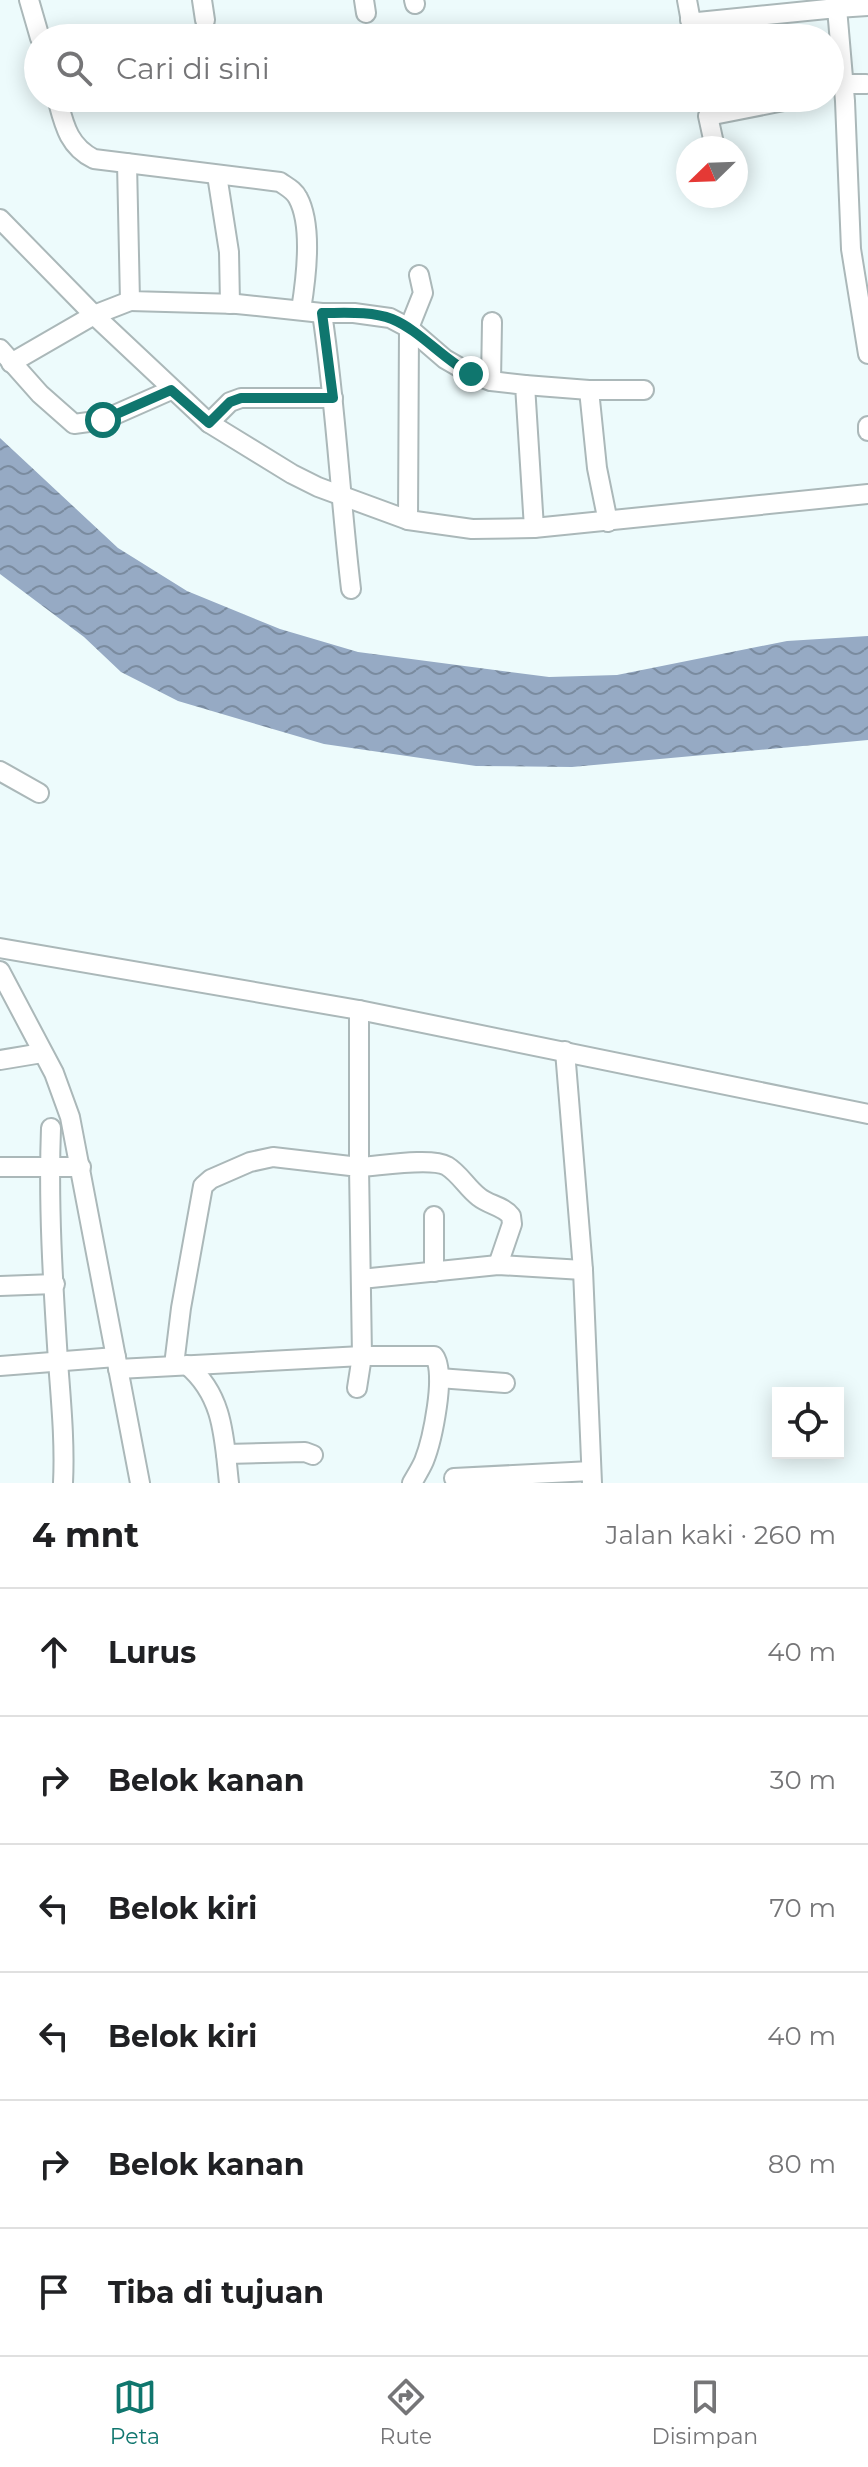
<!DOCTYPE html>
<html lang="id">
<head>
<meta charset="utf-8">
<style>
	:root { --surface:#fff; --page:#f2f2f2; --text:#202124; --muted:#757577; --line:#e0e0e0; --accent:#0f766e }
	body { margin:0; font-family:Montserrat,sans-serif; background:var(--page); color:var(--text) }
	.controls { position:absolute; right:24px; bottom:24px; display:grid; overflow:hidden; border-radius:0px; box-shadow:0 4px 20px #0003 }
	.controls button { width:72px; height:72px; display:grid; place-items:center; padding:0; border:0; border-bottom:2px solid var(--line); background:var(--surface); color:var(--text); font:40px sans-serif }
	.compass { position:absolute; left:676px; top:136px; width:72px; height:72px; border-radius:50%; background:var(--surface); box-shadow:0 4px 20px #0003; rotate:247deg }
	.stop { position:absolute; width:24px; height:24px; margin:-18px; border:6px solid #0f766e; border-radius:50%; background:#fff }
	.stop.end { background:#0f766e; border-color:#fff; box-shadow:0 2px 8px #0008 }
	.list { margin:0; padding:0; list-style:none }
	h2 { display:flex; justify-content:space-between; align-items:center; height:104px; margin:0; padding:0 32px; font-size:34px }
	h2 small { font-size:26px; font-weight:400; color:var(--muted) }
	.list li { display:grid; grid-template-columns:52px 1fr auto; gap:24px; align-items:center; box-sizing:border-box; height:128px; padding:0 32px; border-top:2px solid var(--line) }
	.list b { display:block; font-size:30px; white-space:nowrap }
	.list em { font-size:26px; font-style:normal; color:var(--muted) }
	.icon { flex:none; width:44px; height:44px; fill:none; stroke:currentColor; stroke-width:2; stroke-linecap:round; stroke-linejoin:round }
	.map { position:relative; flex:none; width:868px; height:1483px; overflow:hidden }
	.search { position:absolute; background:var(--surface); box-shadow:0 4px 20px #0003; left:24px; right:24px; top:24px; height:88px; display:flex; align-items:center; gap:20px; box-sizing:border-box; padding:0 28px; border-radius:44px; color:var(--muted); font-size:30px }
	.sheet { height:872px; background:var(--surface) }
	nav { display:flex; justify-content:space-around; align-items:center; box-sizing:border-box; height:112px; border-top:2px solid var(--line); background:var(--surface); font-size:22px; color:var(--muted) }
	nav a { display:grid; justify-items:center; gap:4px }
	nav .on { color:var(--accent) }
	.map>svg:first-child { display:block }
	.water { fill:url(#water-waves) }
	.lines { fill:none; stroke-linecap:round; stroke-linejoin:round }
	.minor-casing { stroke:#abb8b9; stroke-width:22 }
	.minor { stroke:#fff; stroke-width:18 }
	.route { stroke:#0f766e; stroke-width:10 }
</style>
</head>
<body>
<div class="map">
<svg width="868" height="1483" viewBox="0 0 868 1483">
	<defs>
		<pattern id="water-waves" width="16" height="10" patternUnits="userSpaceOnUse" patternTransform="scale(2)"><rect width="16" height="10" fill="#96aac4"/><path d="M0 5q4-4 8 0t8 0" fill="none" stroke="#7a8b9f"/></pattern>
	</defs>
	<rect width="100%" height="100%" fill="#edfbfc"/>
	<polygon class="water" points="0,438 118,548 187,591 280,629 358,652 549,677 617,675 787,641 868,636 868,740 572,767 476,766 324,744 178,701 121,672 84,637 0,574"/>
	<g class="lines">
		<defs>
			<g id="minor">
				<polyline points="29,0 40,38"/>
				<polyline points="202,0 205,20"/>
				<polyline points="364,0 366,13"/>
				<polyline points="414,0 415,4"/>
				<polyline points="687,0 694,38"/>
				<polyline points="837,8 868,6"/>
				<polyline points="690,20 698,22 837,8 845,101 851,249 868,354"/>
				<polyline points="844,84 866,84"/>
				<path d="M57 98C64 124 68 146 94 159L280 182C287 187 294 190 298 198 313 226 306 279 301 310"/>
				<polyline points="715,148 708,116 799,98"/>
				<polyline points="127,163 130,301 237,304 322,313 354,313 390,318 409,328 445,359 471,374 491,381 525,385 534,528"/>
				<polyline points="217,175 229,252 230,304"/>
				<polyline points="0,219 94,315 209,423 292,474 318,487 408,520 472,529 534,528 868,494"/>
				<path d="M322 313C336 405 340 497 351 589"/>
				<polyline points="0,349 40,394 74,424 103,420 171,390"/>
				<polyline points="11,363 94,315 130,301"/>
				<polyline points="491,381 492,322"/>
				<polyline points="525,385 589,390 644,390"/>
				<polyline points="589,390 597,468 608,522"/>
				<polyline points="209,423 230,402 241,398 333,398"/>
				<polyline points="868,426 868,431"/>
				<polyline points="408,520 409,328 423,293 419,275"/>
				<polyline points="0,771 39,793"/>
				<polyline points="0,948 359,1010 868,1114"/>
				<polyline points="0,971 54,1073 70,1117 140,1483"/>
				<path d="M359 1010V1167C379 1166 431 1157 447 1166 460 1174 467 1188 479 1197 489 1205 503 1206 511 1216L512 1224 498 1265"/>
				<polyline points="565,1051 583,1270 592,1483"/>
				<polyline points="0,1060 42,1053"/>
				<path d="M51 1128C48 1205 53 1284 58 1361 61 1402 65 1442 63 1483"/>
				<polyline points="0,1167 81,1167"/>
				<polyline points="434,1272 434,1216"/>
				<polyline points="361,1279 498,1265 583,1270"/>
				<polyline points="0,1286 55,1284"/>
				<polyline points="174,1365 181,1308 203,1186 211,1179 250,1162 273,1157 359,1167 362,1356 357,1388"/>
				<path d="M187 1365C224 1396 224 1438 229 1483"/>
				<polyline points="0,1366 116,1357"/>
				<path d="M118 1369 362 1356H434C447 1372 432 1441 424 1461 421 1468 416 1476 412 1483"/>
				<polyline points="439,1378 505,1383"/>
				<polyline points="226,1454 305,1452 313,1455"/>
				<polyline points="454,1478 591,1471"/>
			</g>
		</defs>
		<use href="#minor" class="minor-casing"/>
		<use href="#minor" class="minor"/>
	</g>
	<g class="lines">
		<path class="route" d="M103 420 171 390 209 423 230 402 241 398H333L322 313C345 313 371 311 392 319 419 330 443 359 471 374"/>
	</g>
</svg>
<div class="controls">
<button><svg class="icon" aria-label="locate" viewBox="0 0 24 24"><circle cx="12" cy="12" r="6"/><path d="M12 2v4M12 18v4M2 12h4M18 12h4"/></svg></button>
</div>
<svg class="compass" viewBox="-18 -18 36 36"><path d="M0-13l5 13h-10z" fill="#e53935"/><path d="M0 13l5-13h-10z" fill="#757577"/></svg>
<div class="stop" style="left:103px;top:420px"></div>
<div class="stop end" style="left:471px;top:374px"></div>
<div class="search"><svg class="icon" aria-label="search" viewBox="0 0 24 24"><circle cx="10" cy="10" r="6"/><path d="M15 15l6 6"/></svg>Cari di sini</div>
</div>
<section class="sheet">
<h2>4 mnt<small>Jalan kaki · 260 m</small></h2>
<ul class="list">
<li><svg class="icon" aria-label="ahead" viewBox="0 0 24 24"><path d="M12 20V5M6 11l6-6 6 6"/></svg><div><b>Lurus</b></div><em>40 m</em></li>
<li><svg class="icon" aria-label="right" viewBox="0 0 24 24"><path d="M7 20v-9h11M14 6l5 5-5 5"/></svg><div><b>Belok kanan</b></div><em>30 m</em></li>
<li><svg class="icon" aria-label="left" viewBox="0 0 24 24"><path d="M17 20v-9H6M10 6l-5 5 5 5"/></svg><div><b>Belok kiri</b></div><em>70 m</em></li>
<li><svg class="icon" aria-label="left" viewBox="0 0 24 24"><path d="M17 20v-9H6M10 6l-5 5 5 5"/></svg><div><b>Belok kiri</b></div><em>40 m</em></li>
<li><svg class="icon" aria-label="right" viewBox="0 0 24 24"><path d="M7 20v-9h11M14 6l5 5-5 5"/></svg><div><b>Belok kanan</b></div><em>80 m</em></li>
<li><svg class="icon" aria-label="arrive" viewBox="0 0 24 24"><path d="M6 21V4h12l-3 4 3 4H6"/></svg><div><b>Tiba di tujuan</b></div></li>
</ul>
</section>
<nav>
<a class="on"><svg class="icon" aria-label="map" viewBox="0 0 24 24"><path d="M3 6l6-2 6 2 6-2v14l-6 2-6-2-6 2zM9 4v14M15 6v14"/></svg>Peta</a>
<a><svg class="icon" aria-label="directions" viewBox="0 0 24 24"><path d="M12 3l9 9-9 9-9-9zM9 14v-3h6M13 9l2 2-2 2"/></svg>Rute</a>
<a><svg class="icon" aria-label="saved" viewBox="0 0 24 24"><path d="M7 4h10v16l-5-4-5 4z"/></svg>Disimpan</a>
</nav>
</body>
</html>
